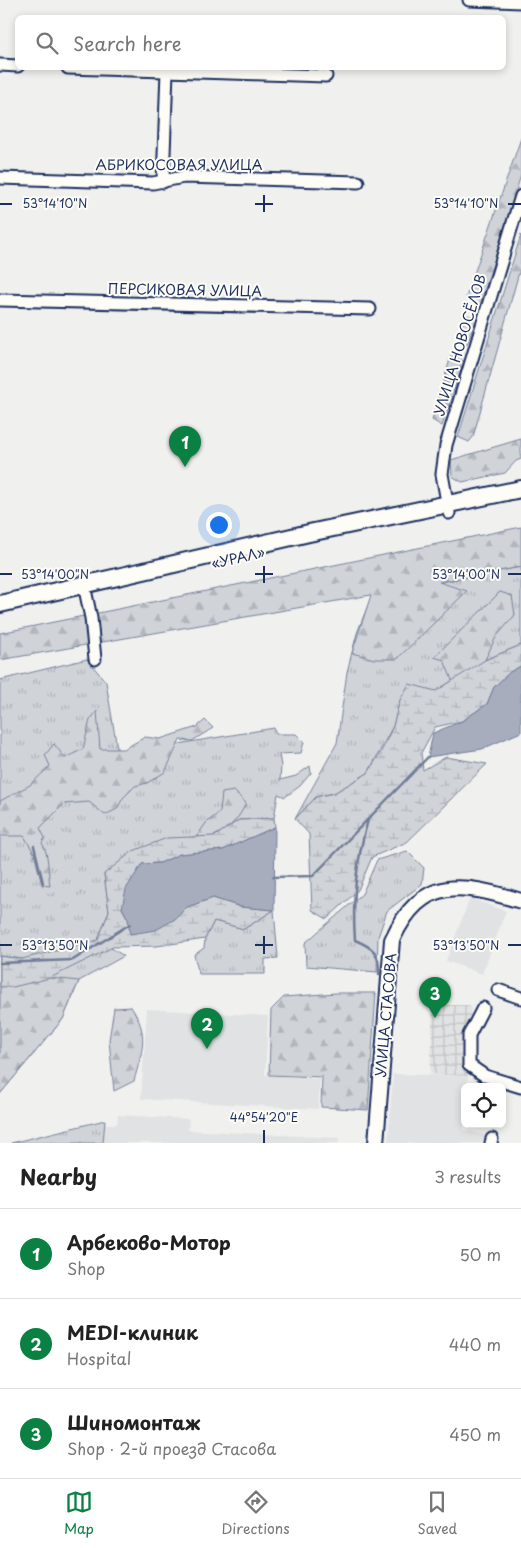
<!DOCTYPE html>
<html lang="en">
<head>
<meta charset="utf-8">
<style>
	:root { --surface:#fff; --page:#f2f2f2; --text:#222; --muted:#767676; --line:#e0e0e0; --accent:#0b8043 }
	body { margin:0; font-family:"Playpen Sans",sans-serif; background:var(--page); color:var(--text) }
	.controls { position:absolute; right:15px; bottom:15px; display:grid; overflow:hidden; border-radius:8px; box-shadow:0 2px 8px #0003 }
	.controls button { width:45px; height:45px; display:grid; place-items:center; padding:0; border:0; border-bottom:1px solid var(--line); background:var(--surface); color:var(--text); font:25px sans-serif }
	.you { position:absolute; left:218px; top:524px; width:18px; height:18px; margin:-12px; border:4px solid #fff; border-radius:50%; background:#1a73e8; box-shadow:0 0 0 8px #1a73e833 }
	.badge { display:grid; place-items:center; width:32px; height:32px; border-radius:50%; background:var(--accent); color:#fff; font-size:16px; font-weight:700 }
	.pin { position:absolute; translate:-50% -41px; filter:drop-shadow(0 1px 2px #0008) }
	.pin::after { content:''; position:absolute; top:26px; width:18px; height:15px; background:inherit; clip-path:polygon(0 0,100% 0,50% 100%) }
	.list { margin:0; padding:0; list-style:none }
	h2 { display:flex; justify-content:space-between; align-items:center; height:65px; margin:0; padding:0 20px; font-size:21px }
	h2 small { font-size:16px; font-weight:400; color:var(--muted) }
	.list li { display:grid; grid-template-columns:32px 1fr auto; gap:15px; align-items:center; box-sizing:border-box; height:90px; padding:0 20px; border-top:1px solid var(--line) }
	.list b { display:block; font-size:19px; white-space:nowrap }
	.list p { margin:0; font-size:16px; white-space:nowrap; color:var(--muted) }
	.list em { font-size:16px; font-style:normal; color:var(--muted) }
	.icon { flex:none; width:28px; height:28px; fill:none; stroke:currentColor; stroke-width:2; stroke-linecap:round; stroke-linejoin:round }
	.map { position:relative; flex:none; width:521px; height:1143px; overflow:hidden }
	.search { position:absolute; background:var(--surface); box-shadow:0 2px 8px #0003; left:15px; right:15px; top:15px; height:55px; display:flex; align-items:center; gap:12px; box-sizing:border-box; padding:0 18px; border-radius:8px; color:var(--muted); font-size:19px }
	.sheet { height:335px; background:var(--surface) }
	nav { display:flex; justify-content:space-around; align-items:center; box-sizing:border-box; height:70px; border-top:1px solid var(--line); background:var(--surface); font-size:14px; color:var(--muted) }
	nav a { display:grid; justify-items:center; gap:2px }
	nav .on { color:var(--accent) }
	.map>svg:first-child { display:block }
	.built { fill:#e0e2e3 }
	.industrial { fill:url(#industrial-grid) }
	.grass { fill:url(#grass-tufts); stroke:#76819b }
	.forest { fill:url(#forest-firs); stroke:#76819b }
	.wetland { fill:url(#wetland-marsh); stroke:#76819b }
	.water { fill:#a7adbd; stroke:#6f7b97 }
	.lines { fill:none; stroke-linecap:round; stroke-linejoin:round }
	.stream { stroke:#6f7b97; stroke-width:2.5 }
	.minor-casing { stroke:#1b2f5e; stroke-width:15 }
	.major-casing { stroke:#1b2f5e; stroke-width:18 }
	.highway-casing { stroke:#1b2f5e; stroke-width:20 }
	.minor { stroke:#fdfcf7; stroke-width:11 }
	.major { stroke:#fdfcf7; stroke-width:14 }
	.highway { stroke:#fdfcf7; stroke-width:16 }
	.ticks { fill:none; stroke:#1b2f5e; stroke-width:2 }
	.labels { text-anchor:middle; stroke-width:4; stroke-linejoin:round; paint-order:stroke }
	.street-label { font-size:14px; fill:#1b2f5e; stroke:#fdfcf7 }
	.ticks-label { font-size:12px; text-anchor:middle; fill:#1b2f5e; stroke:#fdfcf7; stroke-width:4; stroke-linejoin:round; paint-order:stroke }
</style>
</head>
<body>
<div class="map">
<svg width="521" height="1143" viewBox="0 0 521 1143">
	<defs>
		<pattern id="industrial-grid" width="8" height="8" patternUnits="userSpaceOnUse" patternTransform="scale(1.25)"><rect width="8" height="8" fill="#e0e2e3"/><path d="M0 4h8M4 0v8" fill="none" stroke="#c0c2c5"/></pattern>
		<pattern id="grass-tufts" width="24" height="20" patternUnits="userSpaceOnUse" patternTransform="scale(1.25)"><rect width="24" height="20" fill="#d0d3d8"/><path d="M3 7l-1-3M5 7V3M7 7l1-3M15 17l-1-3M17 17v-4M19 17l1-3" fill="none" stroke="#b2b5bc"/></pattern>
		<pattern id="forest-firs" width="22" height="20" patternUnits="userSpaceOnUse" patternTransform="scale(1.25)"><rect width="22" height="20" fill="#d0d3d8"/><path d="M5 1l3.5 6h-7zM16 11l3.5 6h-7z" fill="#b2b5bc"/></pattern>
		<pattern id="wetland-marsh" width="20" height="14" patternUnits="userSpaceOnUse" patternTransform="scale(1.25)"><rect width="20" height="14" fill="#d0d3d8"/><path d="M1 5h8M5 5V1M11 12h8M15 12V8" fill="none" stroke="#b2b5bc"/></pattern>
	</defs>
	<rect width="100%" height="100%" fill="#f0f0ee"/>
	<filter id="ink" filterUnits="userSpaceOnUse"><feTurbulence type="fractalNoise" baseFrequency=".02" numOctaves="2"/><feDisplacementMap in="SourceGraphic" scale="10" xChannelSelector="R" yChannelSelector="G"/><feConvolveMatrix kernelMatrix="1 2 1 2 8 2 1 2 1" color-interpolation-filters="sRGB"/></filter>
	<g filter="url(#ink)">
		<g class="built">
			<polygon points="470,898 506,911 482,974 446,961"/>
			<polygon points="147,1009 268,1016 265,1075 320,1079 318,1109 141,1099"/>
			<polygon points="393,1074 468,1076 467,1087 465,1087 464,1130 489,1136 488,1143 388,1143"/>
			<polygon points="118,1115 189,1119 188,1130 339,1138 338,1143 30,1143 100,1124 117,1124"/>
		</g>
		<polygon class="industrial" points="433,1005 471,1005 468,1076 430,1074"/>
		<g class="grass">
			<polygon points="521,567 521,645 485,660 436,691 400,700 393,726 368,773 334,793 316,797 295,819 337,743 347,672 357,633 372,595"/>
			<polygon points="87,659 106,682 118,754 274,728 276,734 296,734 304,742 301,753 279,754 281,766 280,780 296,776 310,766 311,773 300,786 285,797 278,794 274,818 239,820 215,836 104,874 109,911 98,940 124,956 79,981 63,1019 0,1094 0,680"/>
			<polygon points="407,851 424,868 422,884 387,911 378,937 377,972 306,966 305,943 362,894 377,860"/>
			<polygon points="274,910 278,958 265,959 265,974 199,974 194,955 204,948 205,939 214,921 244,929"/>
			<polygon points="105,1120 103,1143 11,1143"/>
		</g>
		<g class="forest">
			<polygon points="521,138 521,175 480,305 466,297"/>
			<polygon points="521,235 521,265 473,437 469,442 458,437"/>
			<polygon points="466,315 477,318 467,344 457,338"/>
			<polygon points="451,356 464,361 442,426 432,420"/>
			<polygon points="521,439 521,459 516,461 505,473 462,482 452,476 451,460"/>
			<polygon points="521,527 521,567 439,582 467,591 397,659 374,659 352,653 371,595 0,660 0,633"/>
			<polygon points="500,592 512,596 515,615 496,637 478,674 456,690 444,660 434,657"/>
			<path d="M97 711 100 749H124L145 737 160 739 197 727 205 720 213 728 192 741 180 740 165 772 147 783 135 786 123 798 117 809 105 815 89 802 64 804 40 828 45 838 42 843C49 853 48 873 50 886L42 885 34 853 24 836H0V801L30 785 50 766 45 755 54 744 65 758 83 749 90 720Z"/>
			<path d="M234 791 246 803C234 830 217 835 191 845L206 823 220 812 222 793Z"/>
			<polygon points="0,956 22,959 50,978 79,981 63,1019 0,1094"/>
			<polygon points="336,993 376,993 368,1110 321,1107 322,1077 269,1075 271,1010 284,997"/>
			<path d="M131 1007C150 1034 142 1051 134 1081L114 1091 109 1040 114 1008Z"/>
		</g>
		<g class="wetland">
			<polygon points="521,645 521,666 510,672 494,687 487,704 462,721 435,727 421,753 423,770 446,757 487,764 407,842 372,857 358,890 327,919 312,910 309,834 295,819 316,797 334,793 368,773 382,750 393,726 400,700 409,684 436,691 485,660"/>
			<polygon points="274,818 275,827 223,850 180,854 160,863 142,864 122,908 128,919 175,919 187,907 213,898 241,907 274,910 244,929 214,921 205,939 157,946 113,947 50,978 13,987 0,987 0,956 22,959 98,940 109,911 104,874 133,851 167,838 215,836 239,820"/>
		</g>
		<g class="water">
			<polygon points="521,666 521,732 482,749 428,757 433,733 462,721 487,704 494,687 510,672"/>
			<polygon points="275,827 274,910 241,907 213,898 187,907 175,919 156,930 130,934 128,919 122,908 126,889 142,864 160,863 180,854 223,850"/>
		</g>
		<g class="lines">
			<g class="stream">
				<path d="M368 820C357 858 352 901 355 940 374 948 380 953 379 974"/>
				<polyline points="34,846 43,883"/>
				<polyline points="273,877 313,876 428,757"/>
				<polyline points="0,963 73,960 130,924"/>
			</g>
			<defs>
				<g id="minor">
					<polyline points="469,0 521,2"/>
					<polyline points="0,65 18,66"/>
					<polyline points="68,68 326,76"/>
					<polyline points="0,178 153,183 184,177 358,182"/>
					<polyline points="163,182 167,71"/>
					<polyline points="0,300 370,309"/>
					<polyline points="449,513 442,474 446,445 521,196"/>
					<polyline points="86,594 91,618 95,659"/>
					<polyline points="498,990 521,998"/>
					<polyline points="483,1008 469,1035 469,1065 485,1076 521,1087"/>
					<polyline points="491,1143 492,1139"/>
				</g>
				<path id="major" d="M376 1143 392 940C422 875 461 883 521 901"/>
				<polyline id="highway" points="0,604 309,533 521,489"/>
			</defs>
			<use href="#minor" class="minor-casing"/>
			<use href="#major" class="major-casing"/>
			<use href="#highway" class="highway-casing"/>
			<use href="#minor" class="minor"/>
			<use href="#major" class="major"/>
			<use href="#highway" class="highway"/>
		</g>
	</g>
	<path class="ticks" d="M264 195V212M0 204H12M255 204H273M508 204H521M264 566V583M0 574H12M255 574H273M508 574H521M264 936V954M0 945H12M255 945H273M508 945H521M264 1130V1143"/>
	<g class="labels">
		<g class="street-label">
			<text x="179" y="170">АБРИКОСОВАЯ УЛИЦА</text>
			<text transform="translate(185 290) rotate(1)" y="5">ПЕРСИКОВАЯ УЛИЦА</text>
			<text transform="translate(460 345) rotate(-73)" y="5">УЛИЦА НОВОСЁЛОВ</text>
			<text transform="translate(238 558) rotate(-13)" y="5">«УРАЛ»</text>
			<text transform="translate(386 1015) rotate(-85)" y="5">УЛИЦА СТАСОВА</text>
		</g>
	</g>
	<g class="ticks-label">
		<text x="55" y="208">53°14'10"N</text>
		<text x="466" y="208">53°14'10"N</text>
		<text x="55" y="579">53°14'00"N</text>
		<text x="466" y="579">53°14'00"N</text>
		<text x="55" y="950">53°13'50"N</text>
		<text x="466" y="950">53°13'50"N</text>
		<text x="264" y="1122">44°54'20"E</text>
	</g>
</svg>
<div class="controls">
<button><svg class="icon" aria-label="locate" viewBox="0 0 24 24"><circle cx="12" cy="12" r="6"/><path d="M12 2v4M12 18v4M2 12h4M18 12h4"/></svg></button>
</div>
<div class="you"></div>
<div class="pin badge" style="left:185px;top:467px">1</div>
<div class="pin badge" style="left:207px;top:1049px">2</div>
<div class="pin badge" style="left:435px;top:1018px">3</div>
<div class="search"><svg class="icon" aria-label="search" viewBox="0 0 24 24"><circle cx="10" cy="10" r="6"/><path d="M15 15l6 6"/></svg>Search here</div>
</div>
<section class="sheet">
<h2>Nearby<small>3 results</small></h2>
<ul class="list">
<li><span class="badge">1</span><div><b>Арбеково-Мотор</b><p>Shop</p></div><em>50 m</em></li>
<li><span class="badge">2</span><div><b>MEDI-клиник</b><p>Hospital</p></div><em>440 m</em></li>
<li><span class="badge">3</span><div><b>Шиномонтаж</b><p>Shop · 2-й проезд Стасова</p></div><em>450 m</em></li>
</ul>
</section>
<nav>
<a class="on"><svg class="icon" aria-label="map" viewBox="0 0 24 24"><path d="M3 6l6-2 6 2 6-2v14l-6 2-6-2-6 2zM9 4v14M15 6v14"/></svg>Map</a>
<a><svg class="icon" aria-label="directions" viewBox="0 0 24 24"><path d="M12 3l9 9-9 9-9-9zM9 14v-3h6M13 9l2 2-2 2"/></svg>Directions</a>
<a><svg class="icon" aria-label="saved" viewBox="0 0 24 24"><path d="M7 4h10v16l-5-4-5 4z"/></svg>Saved</a>
</nav>
</body>
</html>
